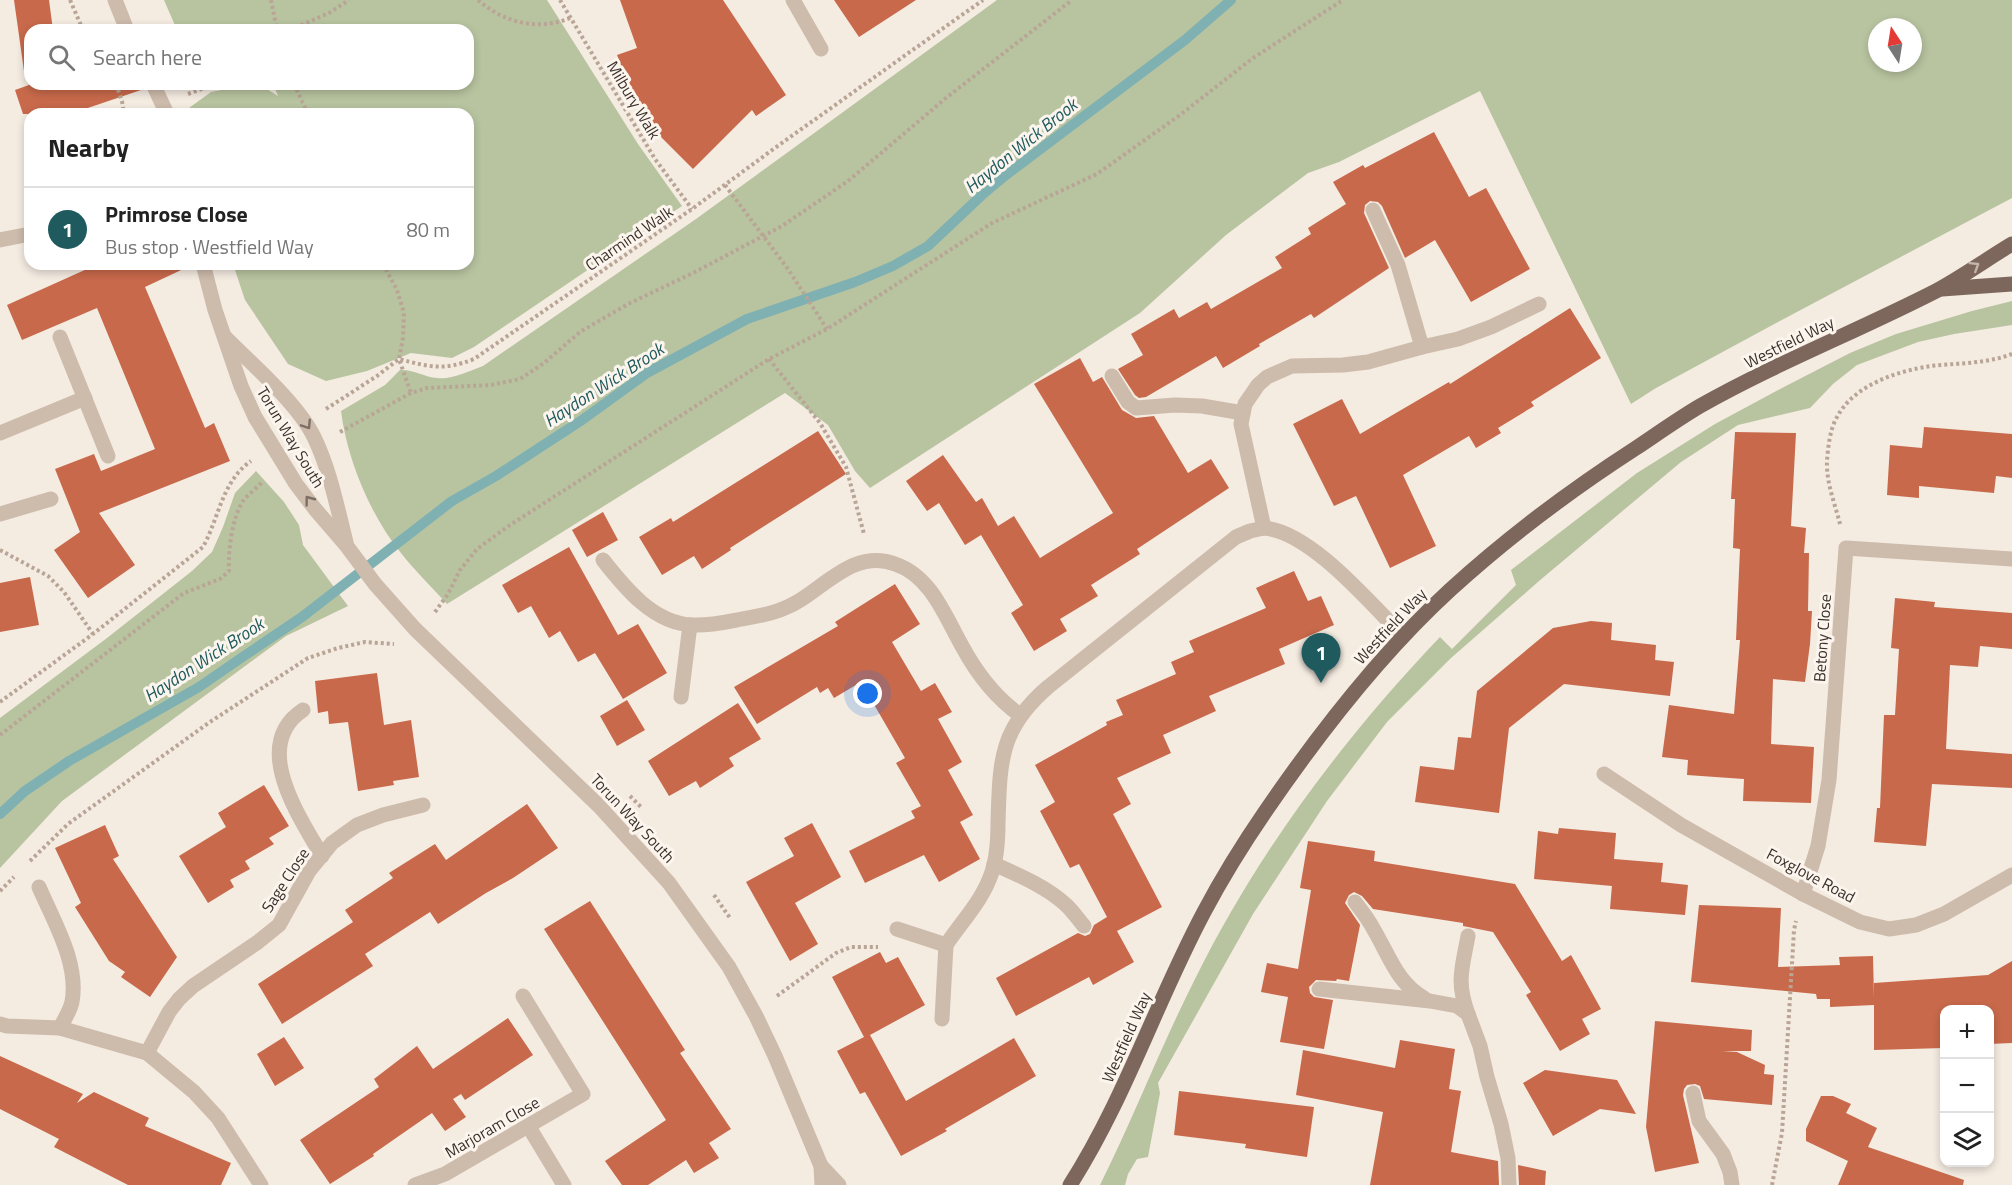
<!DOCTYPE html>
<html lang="en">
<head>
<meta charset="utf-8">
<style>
	:root { --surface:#fff; --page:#f2f2f2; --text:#222; --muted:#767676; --line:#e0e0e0; --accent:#1f5a5e }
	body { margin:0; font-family:"Titillium Web",sans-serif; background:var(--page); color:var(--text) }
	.controls { position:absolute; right:18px; bottom:18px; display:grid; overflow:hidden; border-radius:12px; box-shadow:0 3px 9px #0003 }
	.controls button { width:54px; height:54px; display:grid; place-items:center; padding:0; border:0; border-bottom:2px solid var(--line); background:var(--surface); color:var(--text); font:30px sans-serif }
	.compass { position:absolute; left:1868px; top:18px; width:54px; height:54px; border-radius:50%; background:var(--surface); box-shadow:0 3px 9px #0003; rotate:348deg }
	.you { position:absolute; left:868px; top:694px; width:21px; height:21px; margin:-15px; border:4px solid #fff; border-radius:50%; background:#1a73e8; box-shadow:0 0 0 9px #1a73e833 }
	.badge { display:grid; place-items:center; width:39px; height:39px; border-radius:50%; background:var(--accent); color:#fff; font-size:20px; font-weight:700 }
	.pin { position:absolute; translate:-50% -50px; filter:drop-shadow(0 2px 3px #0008) }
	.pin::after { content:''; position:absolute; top:32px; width:21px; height:18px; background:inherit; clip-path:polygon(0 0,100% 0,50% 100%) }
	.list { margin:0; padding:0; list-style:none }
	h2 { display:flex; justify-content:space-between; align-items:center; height:78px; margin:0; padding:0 24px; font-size:26px }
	h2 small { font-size:20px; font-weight:400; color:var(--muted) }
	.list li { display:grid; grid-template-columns:39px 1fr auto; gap:18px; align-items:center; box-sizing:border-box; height:84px; padding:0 24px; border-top:2px solid var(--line) }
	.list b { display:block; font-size:22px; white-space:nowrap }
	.list p { margin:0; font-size:20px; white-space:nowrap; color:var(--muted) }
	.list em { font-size:20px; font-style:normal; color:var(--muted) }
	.icon { flex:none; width:33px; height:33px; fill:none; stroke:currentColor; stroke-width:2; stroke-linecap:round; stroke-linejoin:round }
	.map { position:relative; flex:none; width:2012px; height:1185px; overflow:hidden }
	.search { position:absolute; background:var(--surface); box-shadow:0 3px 9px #0003; left:24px; top:24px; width:450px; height:66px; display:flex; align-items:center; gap:15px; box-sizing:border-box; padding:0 21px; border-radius:18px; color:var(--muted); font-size:22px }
	.panel { position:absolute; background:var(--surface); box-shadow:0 3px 9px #0003; left:24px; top:108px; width:450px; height:162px; border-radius:18px }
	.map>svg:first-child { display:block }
	.green { fill:#b8c4a0; fill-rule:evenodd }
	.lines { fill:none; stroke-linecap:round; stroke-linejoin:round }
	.stream { stroke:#7fb0b2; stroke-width:10 }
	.building { fill:#c8694b }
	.path { stroke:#b9a596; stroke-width:4; stroke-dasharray:3 3; stroke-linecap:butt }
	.minor { stroke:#cdbbac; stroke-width:15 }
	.major { stroke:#7d675c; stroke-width:15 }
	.oneway { stroke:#c2b5ac }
	.oneway2 { stroke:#7d6f65 }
	.labels { text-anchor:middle; stroke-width:6; stroke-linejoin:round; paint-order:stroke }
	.street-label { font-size:16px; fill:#3b302b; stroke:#fbf5ee }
	.water-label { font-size:18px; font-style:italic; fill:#1f5a5e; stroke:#fbf5ee }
</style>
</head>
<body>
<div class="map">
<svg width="2012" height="1185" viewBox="0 0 2012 1185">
	<rect width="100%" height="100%" fill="#f4ebe1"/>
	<g class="green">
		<polygon points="164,0 547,0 638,144 682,206 474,347 452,358 411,353 367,371 326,381 288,364 245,300 233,264 468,264 468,114 191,114 189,108 211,92 251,84 259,84 278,96 273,84 468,84 468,30 177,30"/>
		<path d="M997 0H2012V198L1778 322 1656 388 1631 404 1480 91 1339 162 1308 173 1226 235 1140 313 870 488 855 471 828 425 785 393 447 604C432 587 415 571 401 553 370 515 347 459 341 411L385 385 400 370C413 369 424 377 437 378 451 380 470 371 483 366L696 219ZM1877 27H1913V63H1877Z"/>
		<path d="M2012 301V325L1954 334 1918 342 1857 365 1833 384 1810 408 1738 425 1681 462 1539 581 1451 658 1387 722 1327 801 1253 914 1158 1083 1160 1093 1148 1157 1137 1159 1128 1174 1125 1185H1100C1134 1117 1161 1046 1195 979 1258 852 1343 739 1440 637L1452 649 1516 585 1511 570 1637 473 1715 424 1782 388 1850 353 1896 334 1972 311Z"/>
		<polygon points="256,471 284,502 299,525 303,545 348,606 286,636 62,801 0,868 0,718 107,638 192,571 212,552 223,527 235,493"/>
	</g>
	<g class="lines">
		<polyline class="stream" points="0,814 25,791 69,761 199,687 244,656 302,617 452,501 496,476 582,420 647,373 747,319 855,282 893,266 928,246 982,195 1006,175 1185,40 1231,0"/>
	</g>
	<g class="building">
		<polygon points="14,0 49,0 53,30 30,30 30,84 143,84 144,89 70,114 23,114 15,90 29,85 24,71"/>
		<polygon points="620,0 723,0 786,95 756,116 752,110 693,169 642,118 617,55 637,48"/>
		<polygon points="834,0 916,0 859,37"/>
		<polygon points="1434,132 1469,197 1486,188 1530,269 1471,302 1435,240 1405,258 1382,206 1378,202 1370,201 1365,205 1364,213 1389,268 1314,318 1311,314 1259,344 1260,346 1223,368 1216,356 1146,397 1139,398 1135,395 1118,369 1143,355 1131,334 1174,309 1179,318 1207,302 1211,309 1282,268 1275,257 1311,234 1308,228 1346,204 1333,182 1363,165 1365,168"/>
		<polygon points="98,264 194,264 145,287 205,428 214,423 230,461 99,513 135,565 88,598 54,550 80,532 55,469 94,454 101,471 155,449 97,308 22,340 7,305"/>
		<polygon points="1570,308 1601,358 1531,402 1534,406 1498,428 1501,433 1476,448 1469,436 1403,475 1436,546 1390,568 1356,496 1334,506 1293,424 1342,399 1360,434 1449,382 1450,384"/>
		<polygon points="1080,358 1093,382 1102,377 1122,410 1136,418 1154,416 1188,473 1211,459 1229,488 1137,549 1140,554 1091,585 1098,596 1060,619 1067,631 1034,651 1011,613 1023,605 981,535 965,545 939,503 927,511 906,481 943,455 976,502 982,498 998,526 1014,516 1040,558 1113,513 1034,384"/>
		<polygon points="1924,427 2012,434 2012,478 1996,476 1994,493 1919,486 1919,498 1887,495 1890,445 1922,448"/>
		<polygon points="818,431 846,474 730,548 731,550 702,569 694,556 662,575 639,537 671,518 673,522"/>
		<polygon points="1735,432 1796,433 1791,526 1806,528 1804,553 1809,553 1808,611 1812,611 1810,644 1805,682 1773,679 1771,744 1814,747 1811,803 1743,801 1744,779 1687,775 1688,760 1662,757 1669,705 1734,714 1740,640 1736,640 1740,549 1733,548 1735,499 1731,499"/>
		<polygon points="603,512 618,540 587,557 572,530"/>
		<polygon points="569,547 618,635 638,624 667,673 623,699 595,653 578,662 560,631 549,638 531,606 518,613 502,585"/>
		<polygon points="1294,571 1308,601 1321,596 1334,625 1279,649 1285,664 1209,696 1216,711 1163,735 1171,753 1117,778 1131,804 1113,814 1162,907 1117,931 1134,962 1093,985 1089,977 1016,1016 996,978 1078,933 1085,936 1090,934 1094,925 1107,917 1079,864 1070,868 1040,811 1055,802 1035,765 1107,725 1106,722 1123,715 1116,700 1176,674 1171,662 1194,652 1189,641 1266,608 1256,588"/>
		<polygon points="30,577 39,625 0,632 0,583"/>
		<polygon points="895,584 920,624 892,642 921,691 935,683 952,712 938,719 962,762 948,770 973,815 960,822 980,859 939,882 924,855 865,883 849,851 915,818 911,811 921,806 896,763 905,758 861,682 834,698 828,688 820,693 817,687 757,724 734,687 838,626 835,622"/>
		<polygon points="1895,598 1935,602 1934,607 2012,613 2012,649 1980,646 1978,667 1950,665 1946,749 2012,754 2012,788 1932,784 1926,846 1874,842 1877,808 1880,808 1884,715 1895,715 1899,649 1891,648"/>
		<polygon points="1591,621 1612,623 1611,640 1656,645 1655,660 1674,662 1670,696 1564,684 1509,728 1499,813 1415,802 1420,766 1454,770 1458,737 1471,738 1477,691 1553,628"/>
		<polygon points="377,673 384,725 411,720 419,777 393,781 394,785 358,791 348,722 329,724 328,711 318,713 315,681"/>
		<polygon points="627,700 645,730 617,746 600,716"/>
		<polygon points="738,703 761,739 729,758 734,766 700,788 696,781 669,796 648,761"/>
		<polygon points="264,785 289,826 269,838 274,844 245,861 250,869 230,880 234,887 208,903 179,856 226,827 218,813"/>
		<polygon points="527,804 558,848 513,878 486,893 438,924 430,912 365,954 373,966 282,1024 258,984 353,922 345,910 393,878 389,873 435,844 446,860"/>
		<polygon points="812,823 841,877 795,903 818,944 790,961 746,882 794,856 784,838"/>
		<polygon points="105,825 119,856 113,859 177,957 150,997 121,977 125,972 109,961 75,907 81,903 55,848"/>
		<polygon points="1559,828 1616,833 1614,859 1663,863 1661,882 1688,885 1685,915 1610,909 1613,873 1612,886 1534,879 1538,831 1558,834"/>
		<polygon points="1308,841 1375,851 1374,861 1515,884 1562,961 1571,955 1601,1009 1582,1019 1590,1034 1560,1051 1526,995 1531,992 1493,932 1463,926 1463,923 1373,909 1362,896 1354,892 1349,895 1345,903 1360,925 1349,981 1337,979 1336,981 1316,980 1309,987 1310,993 1314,997 1333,1000 1324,1049 1280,1042 1288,997 1261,992 1267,963 1298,969 1311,890 1300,888"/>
		<polygon points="590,901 685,1050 680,1053 731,1129 709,1143 719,1158 694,1173 686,1160 648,1185 622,1185 605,1161 666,1120 544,929"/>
		<polygon points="1699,905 1781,908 1778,967 1840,965 1839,957 1873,956 1874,998 1874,983 1988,975 2012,961 2012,1043 1989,1044 1989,1010 1944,1010 1944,1048 1874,1050 1874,1005 1830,1007 1830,999 1817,999 1816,994 1691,982"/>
		<polygon points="880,952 886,963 898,957 925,1005 870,1035 906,1101 1014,1038 1036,1076 945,1129 947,1131 901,1156 865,1092 860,1094 837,1051 864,1037 832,977"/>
		<polygon points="508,1018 533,1055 465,1100 461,1094 453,1099 466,1117 445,1131 432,1113 373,1154 374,1156 330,1184 300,1140 379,1087 374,1079 417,1046 433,1069"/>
		<polygon points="1655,1021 1752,1030 1751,1051 1722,1051 1737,1052 1765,1065 1764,1074 1774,1075 1772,1105 1704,1099 1700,1086 1695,1084 1687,1085 1684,1089 1683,1095 1699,1163 1655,1172 1646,1127"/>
		<polygon points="284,1037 304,1068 275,1086 257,1054"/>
		<polygon points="1400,1040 1455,1049 1449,1089 1461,1091 1451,1152 1498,1161 1499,1185 1370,1185 1383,1112 1296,1095 1303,1050 1395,1068"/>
		<polygon points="0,1056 83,1094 77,1103 94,1092 149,1118 145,1126 231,1163 221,1185 128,1185 54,1147 59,1139 0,1109"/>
		<polygon points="1545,1070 1617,1080 1636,1114 1600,1109 1553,1136 1523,1083"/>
		<polygon points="1179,1091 1314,1107 1307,1157 1245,1148 1246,1144 1174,1135"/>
		<polygon points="1821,1096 1833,1096 1851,1104 1846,1113 1877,1128 1868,1147 1964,1180 1963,1185 1838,1185 1848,1161 1806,1141 1806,1129"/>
		<polygon points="1518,1165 1546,1171 1545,1185 1519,1185"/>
	</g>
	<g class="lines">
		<g class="path">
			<polyline points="70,0 83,30"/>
			<polyline points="271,0 277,30"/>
			<path d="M478 0C504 23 538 31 570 18"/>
			<polyline points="560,0 655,159 692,209"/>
			<polyline points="290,30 329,13 349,0"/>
			<polyline points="116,84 122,101 124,114"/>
			<polyline points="294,84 308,114"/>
			<polyline points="188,94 215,84"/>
			<polyline points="725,185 788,269 827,329"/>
			<polyline points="383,264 397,290 404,313 403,338 399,359 411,393"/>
			<polyline points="769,359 820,423 846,467 864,534"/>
			<path d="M326 409 377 376 399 359C430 367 443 371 474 359L692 209 779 145 983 0"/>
			<polyline points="340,432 411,393 427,388 491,385 520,379 544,363 580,332 628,304 693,273 782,226 848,181 946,98 1072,0"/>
			<path d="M1840 524C1835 504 1826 482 1827 461 1828 447 1830 429 1837 417 1854 385 1897 371 1931 366 1958 363 1985 364 2012 354"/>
			<polyline points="0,550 48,576 64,592 93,634"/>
			<polyline points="435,612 448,594 460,570 477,549 510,525 769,359 827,329 992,223 1097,174 1180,115 1253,58 1343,0"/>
			<path d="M0 702 93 634 203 547C219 518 222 481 251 461"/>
			<path d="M0 735 184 593 220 579 229 571C228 551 232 518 243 501 248 494 257 488 263 481"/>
			<polyline points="630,796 642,808"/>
			<polyline points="30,861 68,824 210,722 308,658 338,648 365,642 394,644"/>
			<polyline points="0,891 14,877"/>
			<polyline points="714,895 730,918"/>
			<polyline points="777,996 836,953 851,947 878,947"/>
			<polyline points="1772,1185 1782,1133 1794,930 1796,921"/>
		</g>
		<g class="minor">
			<polyline points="115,0 127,30"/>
			<polyline points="793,0 821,49"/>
			<polyline points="153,84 167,114"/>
			<polyline points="1373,210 1398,265 1422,347 1458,339 1491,327 1539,304"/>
			<polyline points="0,240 30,234"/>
			<polyline points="203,264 215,310 241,386 255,417 296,484 315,509 346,545 375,584 415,629 599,806 669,883 729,967 756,1016 775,1056 821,1166 822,1185"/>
			<polyline points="60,337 108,456"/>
			<path d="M226 338C253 365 298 404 314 437 330 470 337 507 346 542"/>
			<polyline points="1112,376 1128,402 1136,408 1175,405 1202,406 1243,413"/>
			<polyline points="0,433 85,398"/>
			<polyline points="0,514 51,499"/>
			<path d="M1264 528C1310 531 1371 604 1403 636"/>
			<path d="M603 560C625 588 654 624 693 625 709 626 726 622 742 619 764 615 782 612 802 599 830 581 858 550 895 564 931 576 945 616 962 646 976 672 996 698 1020 715"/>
			<polyline points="681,697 690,625"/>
			<path d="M303 710C250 745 299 816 322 856"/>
			<polyline points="1604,774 1681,825 1803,894 1860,922 1889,929 1916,925 1944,914 2012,875"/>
			<path d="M994 864C1018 875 1045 886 1065 904 1072 910 1078 919 1084 926"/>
			<path d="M39 887C54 922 79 963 72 1002 70 1011 64 1020 60 1028"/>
			<polyline points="1803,894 1818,846 1829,780 1846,548 2012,559"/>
			<path d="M1355 902C1362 911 1369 920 1374 930 1389 955 1397 983 1424 998"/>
			<polyline points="897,929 946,945 942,1019"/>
			<path d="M946 945C962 921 983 900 992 872 997 857 998 839 998 822 1000 762 999 729 1048 687L1236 537 1250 531 1264 528 1241 424 1245 404 1258 385 1267 377 1292 366 1343 365 1368 362 1422 347"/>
			<path d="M1319 989 1430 1001 1457 1006 1468 1014C1456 981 1462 969 1468 936"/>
			<polyline points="1468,1014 1480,1046 1487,1077 1501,1124 1508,1158 1509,1185"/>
			<polyline points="0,1024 7,1026 60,1028 147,1053 194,1092 218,1118 261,1185"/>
			<polyline points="147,1053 169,1012 179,999 193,986 258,942 279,925 309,871 332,843 357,825 383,815 423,805"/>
			<polyline points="1693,1093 1699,1121 1723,1154 1730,1172 1732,1185"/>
			<polyline points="529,1127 564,1185"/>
			<polyline points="821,1166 839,1185"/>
			<polyline points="415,1185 445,1174 583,1094 523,996"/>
		</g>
		<g class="major">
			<polyline points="1942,289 2012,284"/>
			<path d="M1070 1185C1125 1099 1156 1002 1204 912 1222 878 1243 844 1265 812 1319 733 1379 655 1450 590 1508 537 1571 490 1636 448 1657 434 1678 419 1700 406 1776 363 1858 331 1936 291 1962 277 1987 259 2012 244"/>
		</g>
	</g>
	<defs><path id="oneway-chevron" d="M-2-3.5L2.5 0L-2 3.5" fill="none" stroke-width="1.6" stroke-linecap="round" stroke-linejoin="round" transform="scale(1.5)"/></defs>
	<use class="oneway" href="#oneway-chevron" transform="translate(1975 266) rotate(-32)"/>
	<g class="oneway2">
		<use href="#oneway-chevron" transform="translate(307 425) rotate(57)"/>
		<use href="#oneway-chevron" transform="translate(309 500) rotate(-127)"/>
	</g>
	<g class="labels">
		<g class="street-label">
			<text transform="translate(634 100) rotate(59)" y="6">Milbury Walk</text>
			<text transform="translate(629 238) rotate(-34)" y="6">Charmind Walk</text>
			<text transform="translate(1789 342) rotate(-26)" y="6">Westfield Way</text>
			<text transform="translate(291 437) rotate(59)" y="6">Torun Way South</text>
			<text transform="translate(1390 626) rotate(-47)" y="6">Westfield Way</text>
			<text transform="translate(1822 638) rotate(-86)" y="6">Betony Close</text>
			<text transform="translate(633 818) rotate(47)" y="6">Torun Way South</text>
			<text transform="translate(1811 875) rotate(28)" y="6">Foxglove Road</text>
			<text transform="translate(285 880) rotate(-57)" y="6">Sage Close</text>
			<text transform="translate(1126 1037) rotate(-66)" y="6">Westfield Way</text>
			<text transform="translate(492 1127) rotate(-30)" y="6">Marjoram Close</text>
		</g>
		<g class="water-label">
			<text transform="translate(1021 146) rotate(-39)" y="6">Haydon Wick Brook</text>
			<text transform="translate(604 385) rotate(-33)" y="6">Haydon Wick Brook</text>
			<text transform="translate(204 660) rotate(-33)" y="6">Haydon Wick Brook</text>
		</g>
	</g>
</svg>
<div class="controls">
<button>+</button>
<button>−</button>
<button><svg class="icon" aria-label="layers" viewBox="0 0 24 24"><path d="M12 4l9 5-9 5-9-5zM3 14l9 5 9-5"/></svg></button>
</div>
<svg class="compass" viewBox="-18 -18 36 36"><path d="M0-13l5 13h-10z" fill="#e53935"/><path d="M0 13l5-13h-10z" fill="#767676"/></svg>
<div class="you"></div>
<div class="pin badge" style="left:1321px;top:683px">1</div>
<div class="search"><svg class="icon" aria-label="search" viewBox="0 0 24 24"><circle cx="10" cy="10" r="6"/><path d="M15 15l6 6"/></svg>Search here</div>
<section class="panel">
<h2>Nearby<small></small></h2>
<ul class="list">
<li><span class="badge">1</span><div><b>Primrose Close</b><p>Bus stop · Westfield Way</p></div><em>80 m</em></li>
</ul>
</section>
</div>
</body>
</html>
